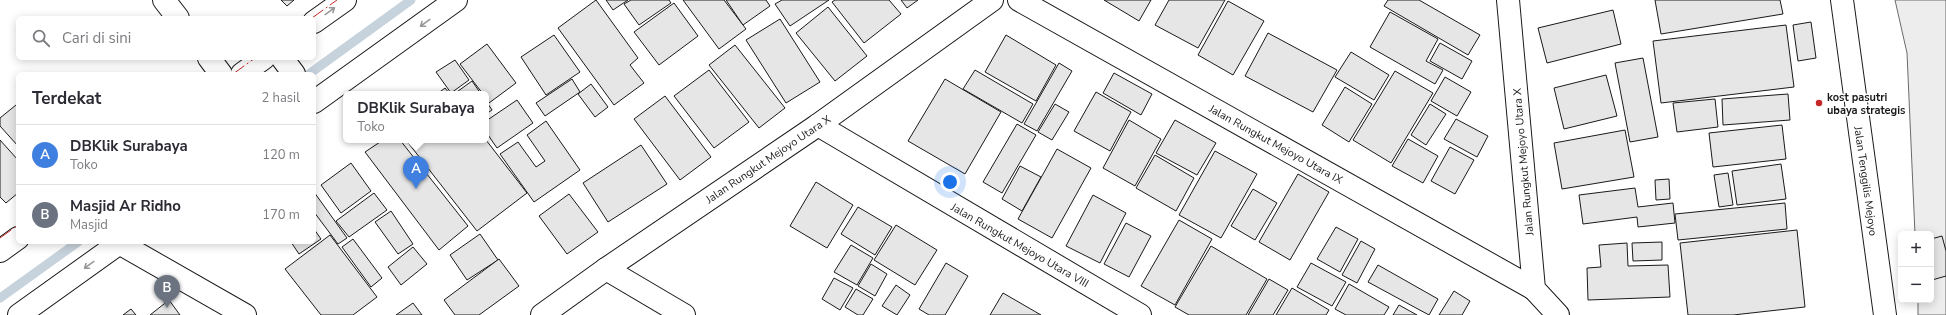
<!DOCTYPE html>
<html lang="id">
<head>
<meta charset="utf-8">
<style>
	:root { --surface:#fff; --page:#f7f7f7; --text:#2b2b33; --muted:#7c7c81; --line:#e1e1e2; --accent:#0f766e }
	body { margin:0; font-family:"Nunito Sans",sans-serif; background:var(--page); color:var(--text) }
	.controls { position:absolute; right:12px; bottom:12px; display:grid; overflow:hidden; border-radius:6px; box-shadow:0 2px 10px #0003 }
	.controls button { width:36px; height:36px; display:grid; place-items:center; padding:0; border:0; border-bottom:1px solid var(--line); background:var(--surface); color:var(--text); font:20px sans-serif }
	.you { position:absolute; left:950px; top:182px; width:14px; height:14px; margin:-10px; border:3px solid #fff; border-radius:50%; background:#1a73e8; box-shadow:0 0 0 6px #1a73e833 }
	.badge { display:grid; place-items:center; width:26px; height:26px; border-radius:50%; background:var(--accent); color:#fff; font-size:13px; font-weight:700 }
	.pin { position:absolute; translate:-50% -33px; filter:drop-shadow(0 1px 2px #0008) }
	.pin::after { content:''; position:absolute; top:21px; width:14px; height:12px; background:inherit; clip-path:polygon(0 0,100% 0,50% 100%) }
	.popup { position:absolute; left:343px; top:91px; width:146px; height:52px; box-sizing:border-box; display:grid; place-content:center; border-radius:6px; background:var(--surface); filter:drop-shadow(0 1px 3px #0005); font-size:13px; white-space:nowrap; color:var(--muted) }
	.popup b { font-size:15px; color:var(--text) }
	.popup::after { content:''; position:absolute; left:50%; top:100%; margin-left:-8px; border:8px solid transparent; border-top-color:var(--surface) }
	.list { margin:0; padding:0; list-style:none }
	h2 { display:flex; justify-content:space-between; align-items:center; height:52px; margin:0; padding:0 16px; font-size:17px }
	h2 small { font-size:13px; font-weight:400; color:var(--muted) }
	.list li { display:grid; grid-template-columns:26px 1fr auto; gap:12px; align-items:center; box-sizing:border-box; height:60px; padding:0 16px; border-top:1px solid var(--line) }
	.list b { display:block; font-size:15px; white-space:nowrap }
	.list p { margin:0; font-size:13px; white-space:nowrap; color:var(--muted) }
	.list em { font-size:13px; font-style:normal; color:var(--muted) }
	.icon { flex:none; width:22px; height:22px; fill:none; stroke:currentColor; stroke-width:2; stroke-linecap:round; stroke-linejoin:round }
	.map { position:relative; flex:none; width:1946px; height:315px; overflow:hidden }
	.search { position:absolute; background:var(--surface); box-shadow:0 2px 10px #0003; left:16px; top:16px; width:300px; height:44px; display:flex; align-items:center; gap:10px; box-sizing:border-box; padding:0 14px; border-radius:6px; color:var(--muted); font-size:15px }
	.panel { position:absolute; background:var(--surface); box-shadow:0 2px 10px #0003; left:16px; top:72px; width:300px; height:172px; border-radius:6px }
	.map>svg:first-child { display:block }
	.parking { fill:#ededed; stroke:#6a6a6a }
	.lines { fill:none; stroke-linecap:round; stroke-linejoin:round }
	.stream { stroke:#c6d2dc; stroke-width:9 }
	.building { fill:#e6e6e6; stroke:#1a1a1a }
	.street-casing { stroke:#1a1a1a; stroke-width:24 }
	.secondary-casing { stroke:#1a1a1a; stroke-width:24 }
	.street { stroke:#fff; stroke-width:22 }
	.secondary { stroke:#fff; stroke-width:22 }
	.power { stroke:#c62828; stroke-width:1; stroke-dasharray:14 3 2 3; stroke-linecap:butt }
	.oneway { stroke:#989898 }
	.poi-dot { fill:#c62828; stroke:#fff; stroke-width:1.5 }
	.labels { text-anchor:middle; stroke-width:3; stroke-linejoin:round; paint-order:stroke }
	.poi-label { font-size:11px; font-weight:bold; fill:#1a1a1a; stroke:#fff; text-anchor:start }
	.street-label { font-size:11px; fill:#1a1a1a; stroke:#fff }
</style>
</head>
<body>
<div class="map">
<svg width="1946" height="315" viewBox="0 0 1946 315">
	<rect width="100%" height="100%" fill="#fff"/>
	<polygon class="parking" points="1895,0 1946,0 1946,315 1918,315 1918,300 1931,300 1931,234 1915,234 1907,53"/>
	<g class="lines">
		<g class="stream">
			<polyline points="309,74 411,0"/>
			<polyline points="0,298 78,242"/>
		</g>
	</g>
	<g class="building">
		<polygon points="281,0 294,0 287,6"/>
		<polygon points="596,0 638,58 630,65 644,83 614,105 558,28"/>
		<polygon points="606,0 628,0 613,10"/>
		<polygon points="631,0 669,0 671,3 639,25 624,4"/>
		<polygon points="683,0 724,0 746,29 719,49"/>
		<polygon points="726,0 766,0 770,6 743,25"/>
		<polygon points="782,0 829,0 790,26 775,4"/>
		<polygon points="835,0 889,0 901,14 864,43 832,2"/>
		<polygon points="901,0 918,0 907,8"/>
		<polygon points="1104,0 1151,0 1139,21"/>
		<polygon points="1169,0 1225,0 1198,48 1155,25"/>
		<polygon points="1388,0 1419,0 1480,35 1468,55 1384,6"/>
		<polygon points="1655,0 1780,0 1783,14 1661,34"/>
		<polygon points="1228,1 1264,21 1233,75 1198,55"/>
		<polygon points="674,3 698,36 659,65 634,32"/>
		<polygon points="828,7 867,56 835,81 796,33"/>
		<polygon points="1613,10 1621,44 1547,63 1538,28"/>
		<polygon points="1390,12 1438,39 1426,61 1443,70 1435,84 1370,47"/>
		<polygon points="780,19 820,82 786,103 746,40"/>
		<polygon points="1811,22 1816,58 1798,61 1793,25"/>
		<polygon points="1786,25 1794,87 1661,103 1653,41"/>
		<polygon points="1268,33 1337,70 1313,112 1245,76"/>
		<polygon points="554,35 580,72 546,95 521,57"/>
		<polygon points="1006,35 1056,65 1036,101 985,72"/>
		<polygon points="1440,43 1472,61 1462,79 1430,61"/>
		<polygon points="487,44 516,83 489,103 486,98 486,94 483,94 460,64"/>
		<polygon points="735,45 785,108 759,128 709,65"/>
		<polygon points="1351,52 1389,75 1374,100 1335,77"/>
		<polygon points="1643,58 1658,137 1630,142 1615,63"/>
		<polygon points="455,60 469,80 451,93 436,72"/>
		<polygon points="1059,63 1072,71 1037,131 1024,124"/>
		<polygon points="709,70 749,122 714,148 674,96"/>
		<polygon points="975,70 1033,104 1022,123 963,89"/>
		<polygon points="1395,71 1433,93 1391,163 1353,140"/>
		<polygon points="1114,73 1152,94 1141,115 1103,93"/>
		<polygon points="1606,75 1617,116 1564,129 1554,88"/>
		<polygon points="1445,77 1471,92 1457,116 1431,101"/>
		<polygon points="572,79 580,92 545,116 536,103"/>
		<polygon points="945,79 1001,112 965,174 908,141"/>
		<polygon points="472,81 481,94 454,94"/>
		<polygon points="591,84 608,107 595,117 578,94"/>
		<polygon points="1345,87 1372,104 1349,142 1322,125"/>
		<polygon points="445,88 450,94 437,94"/>
		<polygon points="1096,92 1131,112 1110,151 1074,131"/>
		<polygon points="1788,94 1790,120 1723,125 1722,99"/>
		<polygon points="665,96 711,157 680,180 634,119"/>
		<polygon points="1715,99 1718,127 1677,132 1673,103"/>
		<polygon points="517,100 533,123 497,148 486,132 486,121"/>
		<polygon points="486,101 492,110 486,114"/>
		<polygon points="1055,104 1069,112 1052,140 1038,132"/>
		<polygon points="1430,104 1446,114 1426,145 1411,135"/>
		<polygon points="16,105 18,107 18,146 0,126 0,118"/>
		<polygon points="1456,119 1488,136 1477,157 1444,139"/>
		<polygon points="1129,120 1161,139 1135,186 1103,168"/>
		<polygon points="1175,120 1216,143 1197,175 1156,153"/>
		<polygon points="546,121 580,170 534,202 500,154 518,142 536,167 545,161 527,135"/>
		<polygon points="1017,124 1036,135 1002,193 983,182"/>
		<polygon points="1782,125 1786,159 1713,167 1709,133"/>
		<polygon points="1625,130 1634,177 1562,189 1554,143"/>
		<polygon points="1408,139 1438,156 1423,183 1392,166"/>
		<polygon points="0,140 18,160 18,193 6,203 0,197"/>
		<polygon points="383,140 400,140 468,226 439,250 365,152"/>
		<polygon points="406,140 486,140 527,193 477,231"/>
		<polygon points="641,145 667,184 608,222 583,183"/>
		<polygon points="1450,147 1474,160 1455,194 1431,181"/>
		<polygon points="1057,149 1091,168 1052,238 1018,219"/>
		<polygon points="1215,151 1257,174 1221,238 1179,215"/>
		<polygon points="1155,155 1194,178 1176,211 1136,188"/>
		<polygon points="351,163 371,191 341,213 321,185"/>
		<polygon points="1781,164 1786,199 1737,205 1732,171"/>
		<polygon points="1020,166 1041,177 1022,211 1002,199"/>
		<polygon points="1728,173 1733,205 1719,207 1714,175"/>
		<polygon points="1298,174 1329,192 1290,260 1259,242"/>
		<polygon points="1669,179 1670,199 1656,200 1655,180"/>
		<polygon points="816,182 853,205 827,248 790,226"/>
		<polygon points="1635,188 1638,207 1673,203 1675,223 1638,227 1637,217 1583,224 1579,195"/>
		<polygon points="1253,189 1277,203 1255,240 1231,226"/>
		<polygon points="314,192 347,238 338,244 314,212"/>
		<polygon points="374,193 387,210 349,237 336,221"/>
		<polygon points="569,194 598,232 567,254 539,216"/>
		<polygon points="1093,195 1126,213 1100,263 1066,246"/>
		<polygon points="1785,203 1787,229 1678,240 1675,214"/>
		<polygon points="858,207 892,227 875,255 841,234"/>
		<polygon points="391,211 413,244 398,254 375,222"/>
		<polygon points="1179,220 1212,239 1175,305 1141,286"/>
		<polygon points="1126,223 1151,236 1129,277 1104,264"/>
		<polygon points="896,225 937,250 915,285 874,260"/>
		<polygon points="1336,227 1358,239 1340,272 1317,259"/>
		<polygon points="314,229 321,239 299,254 291,242 314,242"/>
		<polygon points="1797,230 1805,307 1733,315 1688,315 1680,243"/>
		<polygon points="480,234 498,260 467,280 450,255"/>
		<polygon points="330,235 377,297 353,315 321,315 285,269"/>
		<polygon points="1942,236 1946,251 1946,276 1932,280 1931,239"/>
		<polygon points="353,239 382,278 371,287 342,247"/>
		<polygon points="1361,241 1375,249 1357,283 1342,275"/>
		<polygon points="1662,242 1662,260 1633,261 1632,243"/>
		<polygon points="1627,243 1628,266 1668,265 1670,297 1588,300 1587,268 1601,267 1599,245"/>
		<polygon points="851,245 873,258 857,285 834,272"/>
		<polygon points="1211,246 1267,279 1246,315 1189,315 1175,307"/>
		<polygon points="413,247 427,264 401,285 388,267"/>
		<polygon points="499,259 519,286 479,315 455,315 444,300"/>
		<polygon points="946,263 968,276 945,315 929,315 919,309"/>
		<polygon points="1311,263 1346,282 1332,306 1297,287"/>
		<polygon points="871,264 887,274 875,296 858,286"/>
		<polygon points="1378,265 1438,299 1429,315 1368,282"/>
		<polygon points="834,278 853,288 840,310 822,299"/>
		<polygon points="1269,279 1288,290 1273,315 1248,315"/>
		<polygon points="1349,284 1389,307 1384,315 1346,315 1335,309"/>
		<polygon points="896,285 910,295 897,315 882,306"/>
		<polygon points="1292,288 1329,310 1326,315 1276,315"/>
		<polygon points="856,289 873,299 863,315 858,315 845,307"/>
		<polygon points="1454,291 1470,301 1462,315 1439,315"/>
		<polygon points="1003,293 1041,315 990,315"/>
		<polygon points="169,300 180,315 150,315"/>
		<polygon points="413,303 422,315 396,315"/>
		<polygon points="1399,305 1417,315 1393,315"/>
		<polygon points="131,309 136,315 123,315"/>
	</g>
	<g class="lines">
		<defs>
			<g id="street">
				<polyline points="164,0 178,18"/>
				<polyline points="1019,0 1534,289"/>
				<polyline points="1508,0 1534,289 1558,315"/>
				<polyline points="209,58 221,74"/>
				<polyline points="818,125 1140,315"/>
				<polyline points="119,243 245,315"/>
				<polyline points="606,269 684,315"/>
				<polyline points="542,315 606,269 818,125 992,0"/>
			</g>
			<g id="secondary">
				<polyline points="1842,0 1885,315"/>
				<polyline points="314,22 345,0"/>
				<polyline points="282,58 294,74"/>
				<polyline points="242,74 264,58"/>
				<polyline points="314,102 456,0"/>
				<polyline points="0,251 18,238"/>
				<polyline points="19,315 121,242"/>
			</g>
		</defs>
		<use href="#street" class="street-casing"/>
		<use href="#secondary" class="secondary-casing"/>
		<use href="#street" class="street"/>
		<use href="#secondary" class="secondary"/>
		<g class="power">
			<polyline points="312,18 337,0"/>
			<polyline points="233,74 255,58"/>
			<polyline points="0,238 18,225"/>
		</g>
	</g>
	<defs><path id="oneway-shaft" d="M-6 0H5M1.5-3L5.5 0L1.5 3" fill="none" stroke-width="1.6" stroke-linecap="round" stroke-linejoin="round"/></defs>
	<g class="oneway">
		<use href="#oneway-shaft" transform="translate(330 11) rotate(-36)"/>
		<use href="#oneway-shaft" transform="translate(425 23) rotate(144)"/>
		<use href="#oneway-shaft" transform="translate(89 265) rotate(144)"/>
	</g>
	<circle class="poi-dot" cx="1819" cy="103" r="4"/>
	<g class="labels">
		<g class="poi-label">
			<text x="1827" y="101">kost pasutri<tspan x="1827" dy="13">ubaya strategis</tspan></text>
		</g>
		<g class="street-label">
			<text transform="translate(1276 144) rotate(29)" y="4">Jalan Rungkut Mejoyo Utara IX</text>
			<text transform="translate(768 159) rotate(-34)" y="4">Jalan Rungkut Mejoyo Utara X</text>
			<text transform="translate(1523 162) rotate(-95)" y="4">Jalan Rungkut Mejoyo Utara X</text>
			<text transform="translate(1866 181) rotate(82)" y="4">Jalan Tenggilis Mejoyo</text>
			<text transform="translate(1020 245) rotate(30)" y="4">Jalan Rungkut Mejoyo Utara VIII</text>
		</g>
	</g>
</svg>
<div class="controls">
<button>+</button>
<button>−</button>
</div>
<div class="you"></div>
<div class="pin badge" style="left:416px;top:189px;background:#3f7fe0">A</div>
<div class="popup"><b>DBKlik Surabaya</b>Toko</div>
<div class="pin badge" style="left:167px;top:308px;background:#6b7280">B</div>
<div class="search"><svg class="icon" aria-label="search" viewBox="0 0 24 24"><circle cx="10" cy="10" r="6"/><path d="M15 15l6 6"/></svg>Cari di sini</div>
<section class="panel">
<h2>Terdekat<small>2 hasil</small></h2>
<ul class="list">
<li><span class="badge" style="background:#3f7fe0">A</span><div><b>DBKlik Surabaya</b><p>Toko</p></div><em>120 m</em></li>
<li><span class="badge" style="background:#6b7280">B</span><div><b>Masjid Ar Ridho</b><p>Masjid</p></div><em>170 m</em></li>
</ul>
</section>
</div>
</body>
</html>
